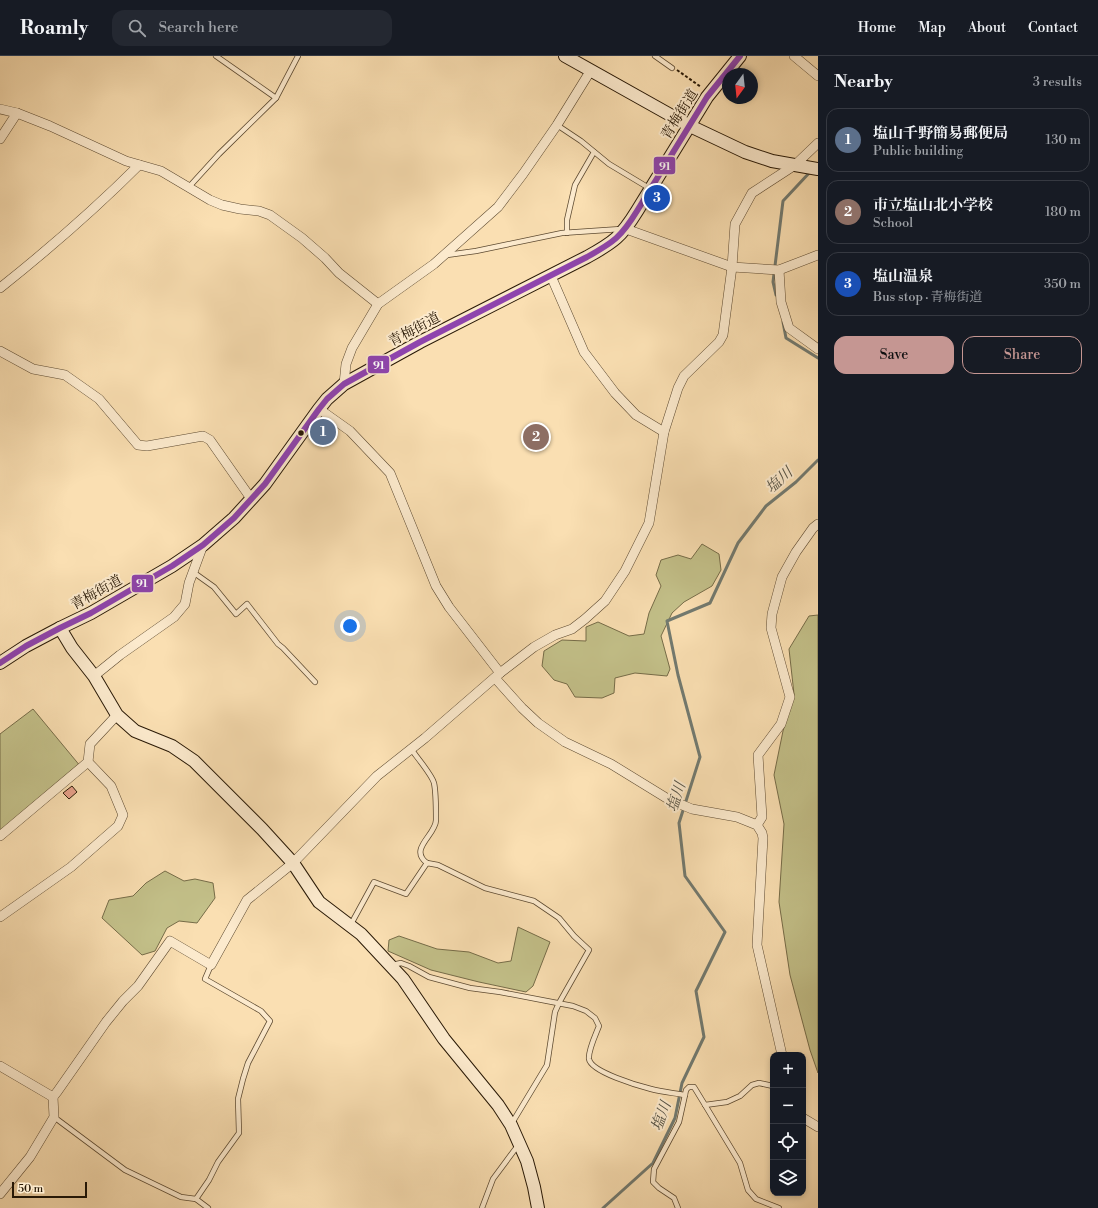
<!DOCTYPE html>
<html lang="en">
<head>
<meta charset="utf-8">
<style>
	:root { --surface:#171b24; --page:#242831; --text:#f1f3f6; --muted:#9ea1a6; --line:#363941; --accent:#c59692 }
	body { margin:0; font-family:"Libre Bodoni","Noto Serif JP",serif; background:var(--page); color:var(--text) }
	.controls { position:absolute; right:12px; bottom:12px; display:grid; overflow:hidden; border-radius:8px; box-shadow:0 2px 6px #0003 }
	.controls button { width:36px; height:36px; display:grid; place-items:center; padding:0; border:0; border-bottom:1px solid var(--line); background:var(--surface); color:var(--text); font:20px sans-serif }
	.compass { position:absolute; left:722px; top:12px; width:36px; height:36px; border-radius:50%; background:var(--surface); box-shadow:0 2px 6px #0003; rotate:195deg }
	.scale { position:absolute; left:12px; bottom:10px; width:75px; box-sizing:border-box; padding-left:4px; border:2px solid #291906; border-top:0; font-size:11px; line-height:14px; white-space:nowrap; color:#291906; -webkit-text-stroke:3px #fceacd; paint-order:stroke }
	.you { position:absolute; left:350px; top:570px; width:14px; height:14px; margin:-10px; border:3px solid #fff; border-radius:50%; background:#1a73e8; box-shadow:0 0 0 6px #1a73e833 }
	.badge { display:grid; place-items:center; width:26px; height:26px; border-radius:50%; background:var(--accent); color:#fff; font-size:13px; font-weight:700 }
	.pin { position:absolute; translate:-50% -50%; border:2px solid #fff; box-shadow:0 1px 4px #0006 }
	.list { margin:0; padding:0; list-style:none }
	h2 { display:flex; justify-content:space-between; align-items:center; height:52px; margin:0; padding:0 16px; font-size:17px }
	h2 small { font-size:13px; font-weight:400; color:var(--muted) }
	.list li { display:grid; grid-template-columns:26px 1fr auto; gap:12px; align-items:center; box-sizing:border-box; height:64px; margin:0 8px 8px; padding:0 8px; border:1px solid var(--line); border-radius:12px }
	.list b { display:block; font-size:15px; white-space:nowrap }
	.list p { margin:0; font-size:13px; white-space:nowrap; color:var(--muted) }
	.list em { font-size:13px; font-style:normal; color:var(--muted) }
	.actions { display:flex; gap:8px; padding:12px 16px }
	.actions a { flex:1; padding:9px 0; border:1px solid var(--accent); border-radius:12px; text-align:center; font-size:14px; color:var(--accent) }
	.actions .main { background:var(--accent); color:#111 }
	.icon { flex:none; width:22px; height:22px; fill:none; stroke:currentColor; stroke-width:2; stroke-linecap:round; stroke-linejoin:round }
	.map { position:relative; flex:none; width:818px; height:1152px; overflow:hidden }
	header { display:flex; align-items:center; gap:24px; box-sizing:border-box; height:56px; padding:0 20px; background:var(--surface); border-bottom:1px solid var(--line) }
	header strong { font-size:19px }
	nav { display:flex; gap:22px; margin-inline-start:auto; font-size:14px }
	.search { width:280px; height:36px; background:var(--page); display:flex; align-items:center; gap:10px; box-sizing:border-box; padding:0 14px; border-radius:12px; color:var(--muted); font-size:15px }
	main { display:flex }
	aside { flex:1; background:var(--surface) }
	.map>svg:first-child { display:block }
	.green { fill:#c3c089; stroke:#766c48 }
	.lines { fill:none; stroke-linecap:round; stroke-linejoin:round }
	.stream { stroke:#727a70; stroke-width:3 }
	.building { fill:#e9a18c; stroke:#291906 }
	.lane-casing { stroke:#5d4a31; stroke-width:6 }
	.street-casing { stroke:#5d4a31; stroke-width:10 }
	.secondary-casing { stroke:#291906; stroke-width:14 }
	.path { stroke:#291906; stroke-width:2; stroke-dasharray:3 2; stroke-linecap:butt }
	.lane { stroke:#fceacd; stroke-width:4.5 }
	.street { stroke:#fceacd; stroke-width:9 }
	.secondary { stroke:#fceacd; stroke-width:12 }
	.bus-1-casing { stroke:#fceacd; stroke-width:9 }
	.bus-1 { stroke:#8e44ad; stroke-width:6 }
	.bus-dot { fill:#291906; stroke:#fceacd; stroke-width:1.5 }
	.labels { text-anchor:middle; stroke-width:4; stroke-linejoin:round; paint-order:stroke }
	.street-label { font-size:14px; fill:#291906; stroke:#fceacd }
	.water-label { font-size:15px; font-style:italic; fill:#535144; stroke:#fceacd }
	.line-badge { stroke:#fceacd; stroke-width:1.5 }
	.badge-label { font-size:11px; text-anchor:middle; font-weight:bold; fill:#fff }
</style>
</head>
<body>
<header>
<strong>Roamly</strong>
<div class="search"><svg class="icon" aria-label="search" viewBox="0 0 24 24"><circle cx="10" cy="10" r="6"/><path d="M15 15l6 6"/></svg>Search here</div>
<nav><a>Home</a><a>Map</a><a>About</a><a>Contact</a></nav>
</header>
<main>
<div class="map">
<svg width="818" height="1152" viewBox="0 0 818 1152">
	<rect width="100%" height="100%" fill="#fadfb2"/>
	<filter id="stains"><feTurbulence type="fractalNoise" baseFrequency=".005" numOctaves="4"/><feColorMatrix values="0 0 0 0 .2 0 0 0 0 .09 0 0 0 0 .02 0 0 0 .5 -.17"/></filter>
	<radialGradient id="worn" r=".72"><stop offset=".6" stop-color="#630" stop-opacity="0"/><stop offset="1" stop-color="#630" stop-opacity=".3"/></radialGradient>
	<g class="green">
		<polygon points="702,488 719,498 721,514 712,530 684,546 672,557 661,580 670,613 667,620 635,617 615,622 614,637 602,642 575,641 567,628 554,624 542,610 544,595 562,584 586,585 586,571 598,566 629,580 644,578 649,557 661,530 656,519 661,504 678,499 691,503"/>
		<polygon points="818,559 818,1017 810,994 790,919 779,846 784,768 774,719 783,675 794,638 789,593 809,560"/>
		<polygon points="33,653 81,711 0,780 0,678"/>
		<polygon points="165,815 184,825 195,823 213,827 215,842 197,867 179,865 167,872 155,895 142,899 102,862 109,844 133,840 146,827"/>
		<polygon points="518,871 550,886 533,930 526,936 479,926 431,914 388,895 389,884 399,880 437,893 469,896 498,907 511,905"/>
	</g>
	<g class="lines">
		<g class="stream">
			<polyline points="776,239 773,226 783,145 811,115"/>
			<polyline points="783,266 786,282 818,302"/>
			<polyline points="603,1152 653,1107 675,1062 682,1027 704,981 696,935 725,876 685,820 679,767 700,701 678,619 667,565 710,547 738,487 766,450 796,426 818,404"/>
		</g>
	</g>
	<polygon class="building" points="72,730 77,736 69,743 63,737"/>
	<g class="lines">
		<defs>
			<g id="lane">
				<polyline points="216,0 276,42"/>
				<polyline points="655,0 672,12"/>
				<polyline points="557,69 581,85 609,108 649,132"/>
				<polyline points="188,132 219,98 276,42 298,0"/>
				<polyline points="567,177 567,164 575,129 594,96"/>
				<polyline points="447,199 476,195 562,177 621,173"/>
				<polyline points="193,516 214,531 236,558 247,548 278,588 283,592 315,626"/>
				<path d="M411 693C416 700 432 719 434 727 436 736 436 755 436 764 436 779 408 793 427 807"/>
				<polyline points="350,870 374,826 406,838 427,807 438,809 485,832 534,845 559,862 574,880 589,894 559,947 555,956 547,1009 512,1067"/>
				<path d="M392 909 401 907 409 910 429 921 470 932 500 936 573 950 586 955 595 962 599 970C596 978 588 994 589 1003 591 1016 639 1030 651 1033 662 1036 674 1037 685 1039L686 1034 689 1031H694L705 1049 727 1046 740 1040 752 1029 759 1027 773 1030"/>
				<polyline points="705,1049 740,1107 748,1134 756,1143 779,1152"/>
				<polyline points="54,1061 125,1114 181,1141 196,1143 208,1152"/>
				<polyline points="196,1143 209,1124 218,1106 239,1077 238,1043 243,1023 248,1007 270,965 261,955 205,923 211,909"/>
				<polyline points="482,1152 493,1123 519,1088"/>
				<polyline points="678,1152 674,1142 659,1132 653,1126 654,1113 679,1066 685,1039"/>
			</g>
			<g id="street">
				<polyline points="794,0 818,20"/>
				<polyline points="0,53 17,57 50,70 126,105 161,115 210,144 222,149 240,153 259,155 270,159 302,182 325,202 339,217 378,248"/>
				<polyline points="0,83 17,57"/>
				<polyline points="626,173 732,211 779,214 818,199"/>
				<polyline points="779,214 781,246 789,272 818,293"/>
				<polyline points="551,220 584,296 615,337 636,359 664,376"/>
				<path d="M0 232C49 193 95 153 139 109"/>
				<polyline points="0,295 33,313 65,319 99,343 138,389 147,390 203,380 210,384 252,444"/>
				<polyline points="344,328 346,308 352,292 378,248 434,208 498,151 523,118 557,69 591,14"/>
				<polyline points="319,353 350,375 390,417 436,530 449,551 500,617"/>
				<polyline points="94,620 120,599 174,561 185,548 189,527 203,489"/>
				<polyline points="495,622 522,652 538,667 565,686 611,708 668,743 692,753 737,761 757,769 762,777 763,782 757,889 782,999"/>
				<polyline points="757,769 762,761 758,699 781,668 790,641 771,572 772,558 782,521 796,496 813,472 818,468"/>
				<polyline points="0,780 88,706"/>
				<polyline points="0,861 71,811 118,770 123,759 111,730 88,706 90,688 117,659"/>
				<polyline points="0,1010 53,1041"/>
				<polyline points="803,1062 818,1071"/>
				<polyline points="0,1138 30,1101 54,1061 53,1041 57,1036 106,966 123,945 138,930 170,885 211,909 247,844 293,807 377,720 425,682 500,617 534,591 555,579 572,573 585,563 605,545 625,515 649,467 664,376 678,332 684,320 719,286 723,279 732,211 735,168 752,137 795,109 818,87"/>
			</g>
			<g id="secondary">
				<polyline points="565,0 690,70 745,96 772,105 818,113"/>
				<polyline points="60,572 72,592 94,620 117,659 135,675 172,690 194,705 262,773 293,807 319,846 361,878 403,923 444,983 498,1049 511,1069 527,1105 534,1131 538,1152"/>
				<path d="M0 607 26 590 60 572 91 557 172 510 203 489 234 462 265 428 319 353 327 343 344 328 420 286 587 201C614 186 621 181 637 155L707 41 740 0"/>
			</g>
		</defs>
		<use href="#lane" class="lane-casing"/>
		<use href="#street" class="street-casing"/>
		<use href="#secondary" class="secondary-casing"/>
		<polyline class="path" points="677,14 701,31"/>
		<use href="#lane" class="lane"/>
		<use href="#street" class="street"/>
		<use href="#secondary" class="secondary"/>
		<defs>
			<path id="bus-1" d="M0 607 26 590 60 572 91 557 172 510 203 489 234 462 265 428 319 353 327 343 344 328 420 286 587 201C614 186 621 181 637 155L707 41 740 0"/>
		</defs>
		<use href="#bus-1" class="bus-1-casing"/>
		<use href="#bus-1" class="bus-1"/>
	</g>
	<circle class="bus-dot" cx="301" cy="377" r="3.5"/>
	<g class="labels">
		<g class="street-label">
			<text transform="translate(679 58) rotate(-58)" y="5">青梅街道</text>
			<text transform="translate(414 273) rotate(-28)" y="5">青梅街道</text>
			<text transform="translate(96 536) rotate(-29)" y="5">青梅街道</text>
		</g>
		<g class="water-label">
			<text transform="translate(779 424) rotate(-42)" y="5">塩川</text>
			<text transform="translate(676 741) rotate(-72)" y="5">塩川</text>
			<text transform="translate(661 1060) rotate(-70)" y="5">塩川</text>
		</g>
	</g>
	<g class="line-badge">
		<rect x="653" y="100" width="23" height="19" rx="4" fill="#8e44ad"/>
		<rect x="367" y="299" width="23" height="19" rx="4" fill="#8e44ad"/>
		<rect x="131" y="518" width="23" height="19" rx="4" fill="#8e44ad"/>
	</g>
	<g class="badge-label">
		<text x="665" y="114">91</text>
		<text x="379" y="313">91</text>
		<text x="142" y="531">91</text>
	</g>
	<rect width="100%" height="100%" filter="url(#stains)"/>
	<rect width="100%" height="100%" fill="url(#worn)"/>
</svg>
<div class="controls">
<button>+</button>
<button>−</button>
<button><svg class="icon" aria-label="locate" viewBox="0 0 24 24"><circle cx="12" cy="12" r="6"/><path d="M12 2v4M12 18v4M2 12h4M18 12h4"/></svg></button>
<button><svg class="icon" aria-label="layers" viewBox="0 0 24 24"><path d="M12 4l9 5-9 5-9-5zM3 14l9 5 9-5"/></svg></button>
</div>
<svg class="compass" viewBox="-18 -18 36 36"><path d="M0-13l5 13h-10z" fill="#e53935"/><path d="M0 13l5-13h-10z" fill="#9ea1a6"/></svg>
<div class="scale">50 m</div>
<div class="you"></div>
<div class="pin badge" style="left:323px;top:376px;background:#5c6f8a">1</div>
<div class="pin badge" style="left:536px;top:381px;background:#8d6e63">2</div>
<div class="pin badge" style="left:657px;top:142px;background:#1a4fb4">3</div>
</div>
<aside>
<h2>Nearby<small>3 results</small></h2>
<ul class="list">
<li><span class="badge" style="background:#5c6f8a">1</span><div><b>塩山千野簡易郵便局</b><p>Public building</p></div><em>130 m</em></li>
<li><span class="badge" style="background:#8d6e63">2</span><div><b>市立塩山北小学校</b><p>School</p></div><em>180 m</em></li>
<li><span class="badge" style="background:#1a4fb4">3</span><div><b>塩山温泉</b><p>Bus stop · 青梅街道</p></div><em>350 m</em></li>
</ul>
<div class="actions"><a class="main">Save</a><a>Share</a></div>
</aside>
</main>
</body>
</html>
